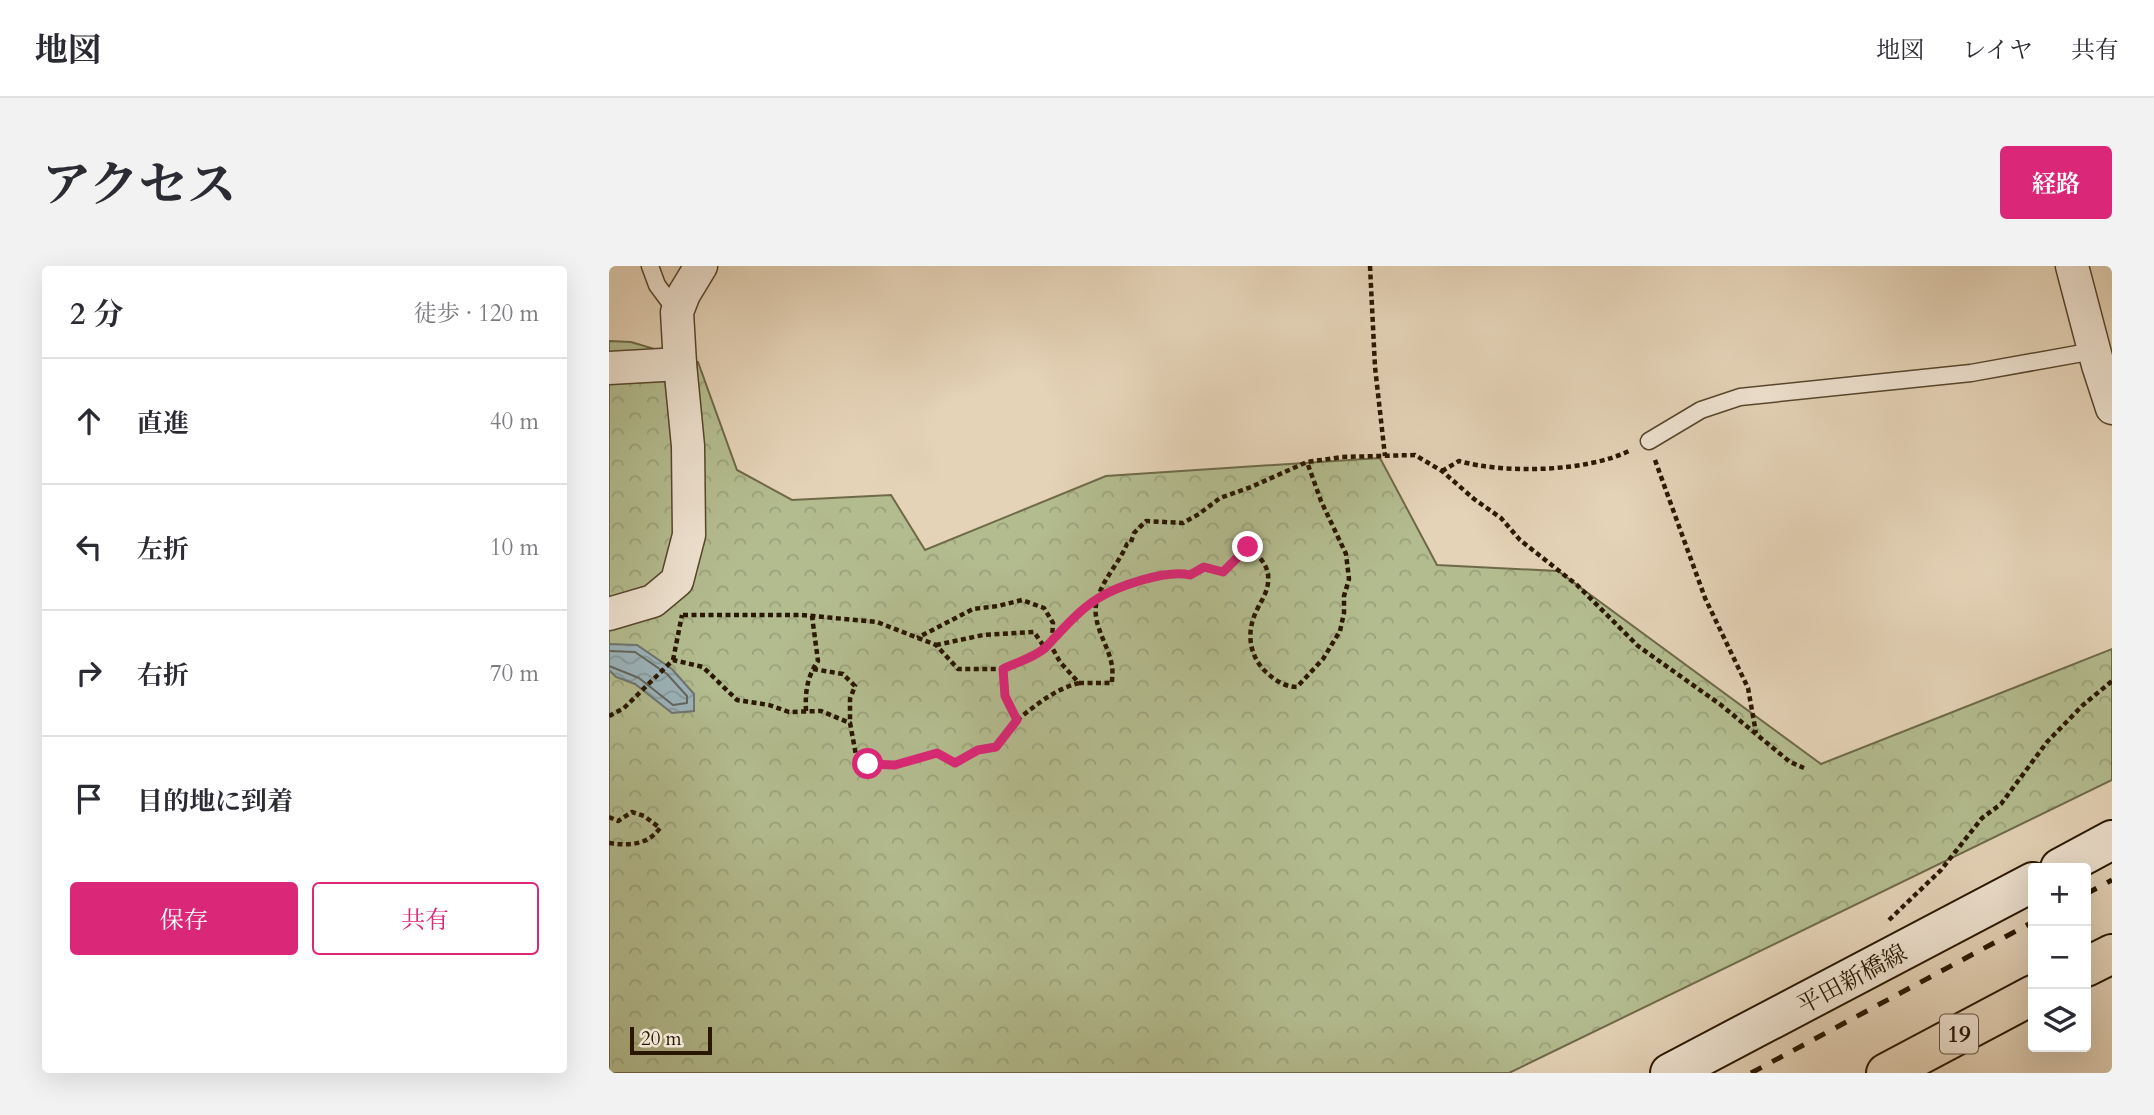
<!DOCTYPE html>
<html lang="ja">
<head>
<meta charset="utf-8">
<style>
	:root { --surface:#fff; --page:#f2f2f3; --text:#2b2b33; --muted:#7c7c81; --line:#e1e1e2; --accent:#db2777 }
	body { margin:0; font-family:Cardo,"Noto Serif JP",serif; background:var(--page); color:var(--text) }
	.controls { position:absolute; right:21px; bottom:21px; display:grid; overflow:hidden; border-radius:7px; box-shadow:0 7px 28px #0002 }
	.controls button { width:63px; height:63px; display:grid; place-items:center; padding:0; border:0; border-bottom:2px solid var(--line); background:var(--surface); color:var(--text); font:35px sans-serif }
	.scale { position:absolute; left:21px; bottom:18px; width:82px; box-sizing:border-box; padding-left:7px; border:4px solid #291700; border-top:0; font-size:19px; line-height:24px; white-space:nowrap; color:#291700; -webkit-text-stroke:5px #eee2d0; paint-order:stroke }
	.stop { position:absolute; width:21px; height:21px; margin:-16px; border:5px solid #db2777; border-radius:50%; background:#fff }
	.stop.end { background:#db2777; border-color:#fff; box-shadow:0 2px 7px #0008 }
	.list { margin:0; padding:0; list-style:none }
	h2 { display:flex; justify-content:space-between; align-items:center; height:91px; margin:0; padding:0 28px; font-size:30px }
	h2 small { font-size:23px; font-weight:400; color:var(--muted) }
	.list li { display:grid; grid-template-columns:46px 1fr auto; gap:21px; align-items:center; box-sizing:border-box; height:126px; padding:0 28px; border-top:2px solid var(--line) }
	.list b { display:block; font-size:26px; white-space:nowrap }
	.list em { font-size:23px; font-style:normal; color:var(--muted) }
	.actions { display:flex; gap:14px; padding:21px 28px }
	.actions a { flex:1; padding:16px 0; border:2px solid var(--accent); border-radius:7px; text-align:center; font-size:24px; color:var(--accent) }
	.actions .main { background:var(--accent); color:#fff }
	.icon { flex:none; width:38px; height:38px; fill:none; stroke:currentColor; stroke-width:2; stroke-linecap:round; stroke-linejoin:round }
	.map { position:relative; flex:none; width:1503px; height:807px; overflow:hidden; border-radius:7px }
	header { display:flex; align-items:center; gap:42px; box-sizing:border-box; height:98px; padding:0 35px; background:var(--surface); border-bottom:2px solid var(--line) }
	header strong { font-size:33px }
	nav { display:flex; gap:38px; margin-inline-start:auto; font-size:24px }
	.intro { display:flex; align-items:center; justify-content:space-between; box-sizing:border-box; height:168px; padding:0 42px }
	h1 { margin:0; font-size:49px }
	.button { padding:18px 32px; border-radius:7px; background:var(--accent); color:#fff; font-size:24px; font-weight:700 }
	main { display:flex; gap:42px; padding:0 42px }
	aside { flex:1; background:var(--surface); border-radius:7px; box-shadow:0 7px 28px #0002 }
	.map>svg:first-child { display:block }
	.park { fill:url(#park-crowns); stroke:#6e6a48; stroke-width:2 }
	.water { fill:url(#water-waves); stroke:#6e7570; stroke-width:2 }
	.lines { fill:none; stroke-linecap:round; stroke-linejoin:round }
	.shore { stroke:#62665e; stroke-width:2 }
	.lane-casing { stroke:#58462e; stroke-width:19 }
	.street-casing { stroke:#58462e; stroke-width:35 }
	.secondary-casing { stroke:#291700; stroke-width:42 }
	.highway-casing { stroke:#291700; stroke-width:42 }
	.path { stroke:#291700; stroke-width:4.5; stroke-dasharray:5 3.5; stroke-linecap:butt }
	.lane { stroke:#eee2d0; stroke-width:16 }
	.street { stroke:#eee2d0; stroke-width:32 }
	.secondary { stroke:#eee2d0; stroke-width:38 }
	.highway { stroke:#e5d3b7; stroke-width:38 }
	.rail { stroke:#291700; stroke-width:5; stroke-dasharray:12 12; stroke-linecap:butt }
	.route { stroke:#db2777; stroke-width:9 }
	.labels { text-anchor:middle; stroke-width:5; stroke-linejoin:round; paint-order:stroke }
	.shield { fill:#eee2d0; stroke:#64543e; stroke-width:2 }
	.shield-label { font-size:23px; font-weight:bold; fill:#291700 }
	.street-label { font-size:24px; fill:#291700; stroke:#eee2d0 }
</style>
</head>
<body>
<header>
<strong>地図</strong>
<nav><a>地図</a><a>レイヤ</a><a>共有</a></nav>
</header>
<div class="intro"><h1>アクセス</h1><a class="button">経路</a></div>
<main>
<aside>
<h2>2 分<small>徒歩 · 120 m</small></h2>
<ul class="list">
<li><svg class="icon" aria-label="ahead" viewBox="0 0 24 24"><path d="M12 20V5M6 11l6-6 6 6"/></svg><div><b>直進</b></div><em>40 m</em></li>
<li><svg class="icon" aria-label="left" viewBox="0 0 24 24"><path d="M17 20v-9H6M10 6l-5 5 5 5"/></svg><div><b>左折</b></div><em>10 m</em></li>
<li><svg class="icon" aria-label="right" viewBox="0 0 24 24"><path d="M7 20v-9h11M14 6l5 5-5 5"/></svg><div><b>右折</b></div><em>70 m</em></li>
<li><svg class="icon" aria-label="arrive" viewBox="0 0 24 24"><path d="M6 21V4h12l-3 4 3 4H6"/></svg><div><b>目的地に到着</b></div></li>
</ul>
<div class="actions"><a class="main">保存</a><a>共有</a></div>
</aside>
<div class="map">
<svg width="1503" height="807" viewBox="0 0 1503 807">
	<defs>
		<pattern id="park-crowns" width="20" height="18" patternUnits="userSpaceOnUse" patternTransform="scale(1.75)"><rect width="20" height="18" fill="#b3bc8f"/><path d="M2 6a3 3 0 1 1 6 0M12 15a3 3 0 1 1 6 0" fill="none" stroke="#9aa17a"/></pattern>
		<pattern id="water-waves" width="16" height="10" patternUnits="userSpaceOnUse" patternTransform="scale(1.75)"><rect width="16" height="10" fill="#9cb4bb"/><path d="M0 5q4-4 8 0t8 0" fill="none" stroke="#869a9f"/></pattern>
	</defs>
	<rect width="100%" height="100%" fill="#e5d3b7"/>
	<filter id="stains"><feTurbulence type="fractalNoise" baseFrequency=".00286" numOctaves="4"/><feColorMatrix values="0 0 0 0 .2 0 0 0 0 .09 0 0 0 0 .02 0 0 0 .5 -.17"/></filter>
	<radialGradient id="worn" r=".72"><stop offset=".6" stop-color="#630" stop-opacity="0"/><stop offset="1" stop-color="#630" stop-opacity=".3"/></radialGradient>
	<polygon class="park" points="0,75 22,76 89,96 128,204 183,234 282,229 316,284 497,210 771,192 828,299 949,305 1212,498 1503,383 1503,514 900,807 0,807"/>
	<polygon class="water" points="0,378 28,379 63,403 85,428 85,445 63,447 26,418 7,411 0,404"/>
	<g class="lines">
		<polyline class="shore" points="0,385 26,386 58,408 78,430 78,437 64,439 30,412 0,400"/>
		<defs>
			<g id="lane">
				<polyline points="41,0 48,19 68,46"/>
				<polyline points="1040,175 1092,144 1131,131 1362,107 1485,85"/>
			</g>
			<g id="street">
				<polyline points="1463,0 1489,99 1503,142"/>
				<polyline points="0,102 71,98"/>
				<polyline points="0,348 44,335 68,315 80,269 79,180 71,98 68,46 75,28 92,0"/>
			</g>
			<g id="secondary">
				<polyline points="1451,602 1503,574"/>
				<polyline points="1061,807 1424,616"/>
			</g>
			<g id="highway">
				<polyline points="1477,701 1503,688"/>
				<polyline points="1277,807 1424,729"/>
			</g>
		</defs>
		<use href="#lane" class="lane-casing"/>
		<use href="#street" class="street-casing"/>
		<use href="#secondary" class="secondary-casing"/>
		<use href="#highway" class="highway-casing"/>
		<g class="path">
			<polyline points="761,0 766,101 776,190"/>
			<polyline points="1046,194 1096,332 1139,422 1147,467"/>
			<path d="M833 205 850 195C896 208 979 206 1022 184"/>
			<polyline points="74,349 193,349 268,356 327,379 349,403 394,403 436,382 443,372 444,357 435,342 413,334 389,340 364,343 308,372"/>
			<polyline points="327,379 374,369 425,366 436,382"/>
			<polyline points="64,394 73,349"/>
			<polyline points="204,403 234,408 246,420 241,433 241,457"/>
			<path d="M470 417H503C503 411 504 405 503 400 499 376 480 356 489 331 495 312 510 297 518 278L522 276 525 267 537 255 574 257 590 248 611 232 642 221 698 196 733 191 806 189 833 205 865 233 892 252 911 274 968 319 1029 380 1112 439 1181 496 1195 502"/>
			<path d="M197 445C196 426 198 411 209 395L203 350"/>
			<path d="M0 450 15 442 64 394 94 401 128 434 160 439 180 446 212 445 241 457 247 489C276 510 298 492 328 487L346 497 369 484 387 480 408 454 395 430 394 403"/>
			<path d="M408 454C427 439 446 423 470 417L451 396 440 376C456 363 469 347 485 335 505 321 558 303 581 309L595 301 614 306 639 281C651 291 661 300 659 317 658 328 650 338 646 348 638 367 640 388 655 404 664 413 675 421 688 421L714 393 731 365 735 347V330L740 313 737 288 712 235 698 196"/>
			<path d="M0 551 9 555 23 546 35 550 51 562C39 579 20 580 0 577"/>
			<polyline points="1280,654 1332,604 1373,552 1392,538 1438,476 1474,439 1503,415"/>
		</g>
		<use href="#lane" class="lane"/>
		<use href="#street" class="street"/>
		<use href="#secondary" class="secondary"/>
		<use href="#highway" class="highway"/>
		<g class="rail">
			<polyline points="1477,628 1503,614"/>
			<polyline points="1142,807 1424,656"/>
		</g>
	</g>
	<g class="lines">
		<path class="route" d="M259 498 286 499 328 487 346 497 369 484 387 481 408 454 396 430 394 403C406 397 427 391 437 381 452 365 469 345 488 333 508 320 558 303 581 309L595 301 614 306 639 281"/>
	</g>
	<g class="labels">
		<rect class="shield" x="1331" y="748.5" width="38" height="39" rx="5"/>
		<g class="shield-label">
			<text x="1350" y="776">19</text>
		</g>
		<g class="street-label">
			<text transform="translate(1243 713) rotate(-28)" y="8">平田新橋線</text>
		</g>
	</g>
	<rect width="100%" height="100%" filter="url(#stains)"/>
	<rect width="100%" height="100%" fill="url(#worn)"/>
</svg>
<div class="controls">
<button>+</button>
<button>−</button>
<button><svg class="icon" aria-label="layers" viewBox="0 0 24 24"><path d="M12 4l9 5-9 5-9-5zM3 14l9 5 9-5"/></svg></button>
</div>
<div class="scale">20 m</div>
<div class="stop" style="left:259px;top:498px"></div>
<div class="stop end" style="left:639px;top:281px"></div>
</div>
</main>
</body>
</html>
